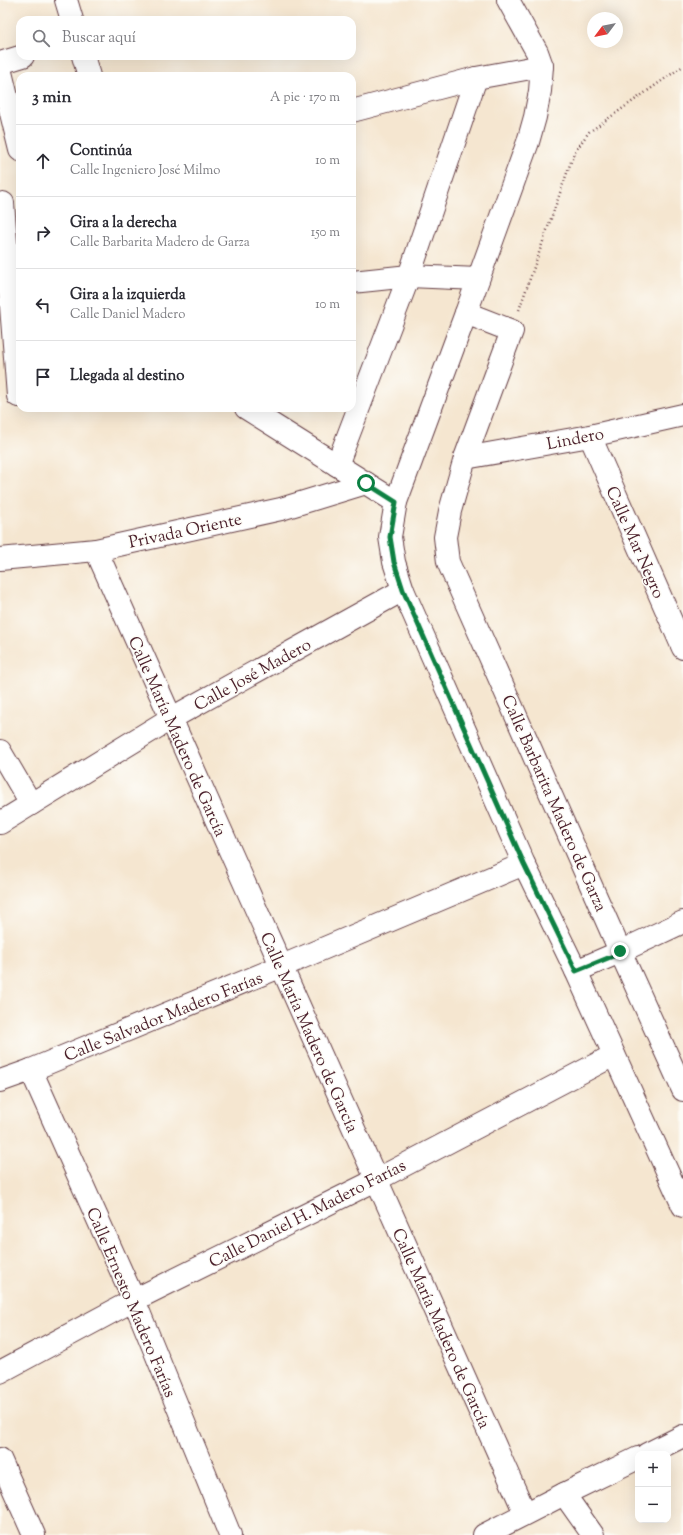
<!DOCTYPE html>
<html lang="es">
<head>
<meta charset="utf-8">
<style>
	:root { --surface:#fff; --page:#f2f2f3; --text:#2b2b33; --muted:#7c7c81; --line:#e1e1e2 }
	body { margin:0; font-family:"Sorts Mill Goudy",serif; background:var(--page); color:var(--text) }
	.controls { position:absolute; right:12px; bottom:12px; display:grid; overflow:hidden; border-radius:8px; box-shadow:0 4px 16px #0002 }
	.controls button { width:36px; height:36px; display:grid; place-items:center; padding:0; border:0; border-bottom:1px solid var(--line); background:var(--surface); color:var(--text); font:20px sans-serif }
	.compass { position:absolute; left:587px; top:12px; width:36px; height:36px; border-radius:50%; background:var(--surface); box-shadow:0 4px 16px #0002; rotate:238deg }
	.stop { position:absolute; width:12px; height:12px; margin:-9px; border:3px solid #0b8043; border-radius:50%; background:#fff }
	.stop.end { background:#0b8043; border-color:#fff; box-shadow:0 1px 4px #0008 }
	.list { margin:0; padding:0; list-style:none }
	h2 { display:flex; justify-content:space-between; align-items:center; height:52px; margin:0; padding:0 16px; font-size:17px }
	h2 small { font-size:13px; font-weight:400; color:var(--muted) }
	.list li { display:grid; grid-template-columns:26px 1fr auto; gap:12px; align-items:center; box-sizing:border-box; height:72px; padding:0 16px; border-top:1px solid var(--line) }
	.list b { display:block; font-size:15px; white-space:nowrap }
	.list p { margin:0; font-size:13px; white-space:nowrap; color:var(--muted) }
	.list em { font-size:13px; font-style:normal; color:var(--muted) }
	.icon { flex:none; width:22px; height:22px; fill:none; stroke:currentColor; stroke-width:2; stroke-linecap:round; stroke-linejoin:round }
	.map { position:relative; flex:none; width:683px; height:1535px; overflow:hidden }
	.search { position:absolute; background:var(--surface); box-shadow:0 4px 16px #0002; left:16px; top:16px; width:340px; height:44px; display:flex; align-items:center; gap:10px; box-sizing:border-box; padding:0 14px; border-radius:12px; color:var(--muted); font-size:15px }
	.panel { position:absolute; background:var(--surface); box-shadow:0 4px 16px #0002; left:16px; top:72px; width:340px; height:340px; border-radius:12px }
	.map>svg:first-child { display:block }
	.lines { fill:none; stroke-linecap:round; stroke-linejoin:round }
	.street-casing { stroke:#643d44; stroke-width:24 }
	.secondary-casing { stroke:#643d44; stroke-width:24 }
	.path { stroke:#643d44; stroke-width:2.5; stroke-dasharray:1 3; stroke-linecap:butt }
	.street { stroke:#fff; stroke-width:22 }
	.secondary { stroke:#fff; stroke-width:22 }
	.route { stroke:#0b8043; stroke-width:5 }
	.labels { text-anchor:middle; stroke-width:3; stroke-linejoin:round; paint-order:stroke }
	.street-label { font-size:17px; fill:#4a1f2b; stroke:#fdfcf7 }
</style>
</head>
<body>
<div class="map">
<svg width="683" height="1535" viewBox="0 0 683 1535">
	<rect width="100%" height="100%" fill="#fdfcf7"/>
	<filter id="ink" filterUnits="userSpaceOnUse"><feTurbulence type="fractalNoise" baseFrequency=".025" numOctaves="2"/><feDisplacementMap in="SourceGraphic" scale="8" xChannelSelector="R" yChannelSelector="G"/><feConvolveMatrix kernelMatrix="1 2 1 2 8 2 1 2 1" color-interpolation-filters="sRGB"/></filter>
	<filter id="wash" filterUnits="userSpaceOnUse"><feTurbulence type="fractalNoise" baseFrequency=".012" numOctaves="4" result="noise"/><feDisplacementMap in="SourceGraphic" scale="16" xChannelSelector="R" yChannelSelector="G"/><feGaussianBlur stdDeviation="0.9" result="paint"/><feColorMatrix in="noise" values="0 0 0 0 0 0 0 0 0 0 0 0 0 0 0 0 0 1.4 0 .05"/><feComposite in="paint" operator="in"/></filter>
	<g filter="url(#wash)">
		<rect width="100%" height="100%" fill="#f5e6d0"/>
	</g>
	<g filter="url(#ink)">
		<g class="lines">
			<defs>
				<g id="street">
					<polyline points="66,0 72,20"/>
					<polyline points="83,56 89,76"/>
					<polyline points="0,63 23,56"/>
					<polyline points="0,68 20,150"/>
					<polyline points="352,111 476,78 542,66"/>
					<polyline points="3,203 18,396"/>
					<polyline points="352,282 409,276 478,279"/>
					<polyline points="466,313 528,142 535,117 540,91 542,66 537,52 508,0"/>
					<polyline points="246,408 396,502"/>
					<polyline points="590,436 683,648"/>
					<polyline points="337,465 409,276 476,78"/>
					<polyline points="96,550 525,1513"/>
					<polyline points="0,559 96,550 281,509 366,483"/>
					<polyline points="0,751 31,804"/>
					<polyline points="0,823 170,719 403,590"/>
					<polyline points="576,971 613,955 683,922"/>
					<polyline points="31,1070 134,1300 230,1535"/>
					<polyline points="0,1081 31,1070 282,966 524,864"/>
					<polyline points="0,1372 134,1300 376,1180 614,1055"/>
					<polyline points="647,1454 683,1436"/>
					<polyline points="0,1459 34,1535"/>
					<polyline points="564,1494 593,1535"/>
					<polyline points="484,1535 564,1494 638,1458"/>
				</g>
				<g id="secondary">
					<polyline points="465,458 590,436 683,415"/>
					<polyline points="683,1090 620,951 448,562 445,537 450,511 465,458 512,331 466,313 396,502 390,537 394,562 403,590 524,864 576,971 683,1206"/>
				</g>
			</defs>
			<use href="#street" class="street-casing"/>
			<use href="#secondary" class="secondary-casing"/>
			<polyline class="path" points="519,310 574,153 589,132 683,66"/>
			<use href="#street" class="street"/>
			<use href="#secondary" class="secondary"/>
		</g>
	</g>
	<g class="lines" filter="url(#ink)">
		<polyline class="route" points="366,483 396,502 390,537 394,562 403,590 524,864 576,971 613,956 620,951"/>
	</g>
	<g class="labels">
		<g class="street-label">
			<text transform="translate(575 438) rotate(-11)" y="6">Lindero</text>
			<text transform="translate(185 530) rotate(-12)" y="6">Privada Oriente</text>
			<text transform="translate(636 542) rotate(66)" y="6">Calle Mar Negro</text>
			<text transform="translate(252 674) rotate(-29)" y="6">Calle José Madero</text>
			<text transform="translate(178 736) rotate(66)" y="6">Calle María Madero de García</text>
			<text transform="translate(555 803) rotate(66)" y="6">Calle Barbarita Madero de Garza</text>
			<text transform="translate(163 1016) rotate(-22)" y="6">Calle Salvador Madero Farías</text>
			<text transform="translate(310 1032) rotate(66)" y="6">Calle María Madero de García</text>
			<text transform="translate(307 1213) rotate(-27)" y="6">Calle Daniel H. Madero Farías</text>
			<text transform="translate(132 1302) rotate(67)" y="6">Calle Ernesto Madero Farías</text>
			<text transform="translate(442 1328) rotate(66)" y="6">Calle María Madero de García</text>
		</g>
	</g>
</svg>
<div class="controls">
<button>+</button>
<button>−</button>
</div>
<svg class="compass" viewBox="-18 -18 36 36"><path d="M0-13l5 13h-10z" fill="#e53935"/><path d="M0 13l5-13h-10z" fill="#7c7c81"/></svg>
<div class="stop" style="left:366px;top:483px"></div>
<div class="stop end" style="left:620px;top:951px"></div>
<div class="search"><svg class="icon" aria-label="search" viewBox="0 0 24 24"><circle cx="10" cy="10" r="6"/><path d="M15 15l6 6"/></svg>Buscar aquí</div>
<section class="panel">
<h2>3 min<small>A pie · 170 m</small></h2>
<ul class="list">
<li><svg class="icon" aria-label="ahead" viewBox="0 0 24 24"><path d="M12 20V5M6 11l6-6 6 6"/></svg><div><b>Continúa</b><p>Calle Ingeniero José Milmo</p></div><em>10 m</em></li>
<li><svg class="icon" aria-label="right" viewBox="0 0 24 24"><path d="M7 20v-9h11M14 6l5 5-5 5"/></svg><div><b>Gira a la derecha</b><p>Calle Barbarita Madero de Garza</p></div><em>150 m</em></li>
<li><svg class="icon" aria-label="left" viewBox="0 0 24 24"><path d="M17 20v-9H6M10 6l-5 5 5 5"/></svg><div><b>Gira a la izquierda</b><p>Calle Daniel Madero</p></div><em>10 m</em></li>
<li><svg class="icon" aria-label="arrive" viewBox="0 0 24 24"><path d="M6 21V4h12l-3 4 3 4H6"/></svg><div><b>Llegada al destino</b></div></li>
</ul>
</section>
</div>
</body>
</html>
